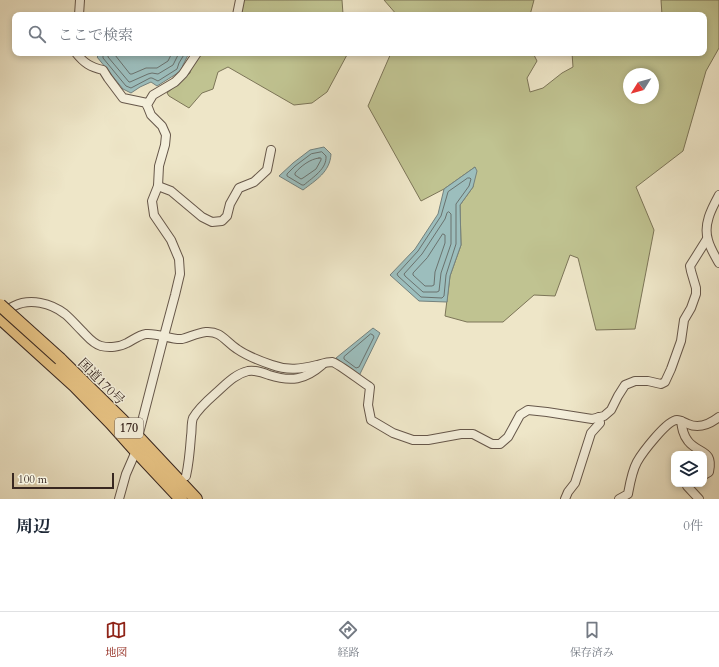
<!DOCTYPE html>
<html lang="ja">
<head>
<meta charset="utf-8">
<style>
	:root { --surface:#fff; --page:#f2f2f3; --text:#1f2937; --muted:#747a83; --line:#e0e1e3; --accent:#8f2418 }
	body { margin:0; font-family:Cardo,"Noto Serif JP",serif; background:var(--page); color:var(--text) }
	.controls { position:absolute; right:12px; bottom:12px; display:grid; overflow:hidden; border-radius:8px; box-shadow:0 2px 6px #0003 }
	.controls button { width:36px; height:36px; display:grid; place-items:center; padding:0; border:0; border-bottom:1px solid var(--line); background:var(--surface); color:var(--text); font:20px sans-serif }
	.compass { position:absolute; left:623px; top:68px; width:36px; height:36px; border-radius:50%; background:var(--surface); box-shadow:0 2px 6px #0003; rotate:233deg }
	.scale { position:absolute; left:12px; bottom:10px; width:102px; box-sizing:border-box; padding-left:4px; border:2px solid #382720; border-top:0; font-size:11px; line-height:14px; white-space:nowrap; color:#382720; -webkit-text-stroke:3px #f4efdb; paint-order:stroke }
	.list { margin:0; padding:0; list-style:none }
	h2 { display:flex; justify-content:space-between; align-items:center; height:52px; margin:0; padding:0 16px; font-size:17px }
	h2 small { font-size:13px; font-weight:400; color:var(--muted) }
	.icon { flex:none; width:22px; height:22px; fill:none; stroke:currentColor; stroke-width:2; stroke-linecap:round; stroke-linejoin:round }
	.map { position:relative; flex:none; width:719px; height:499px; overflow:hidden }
	.search { position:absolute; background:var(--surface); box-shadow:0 2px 6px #0003; left:12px; right:12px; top:12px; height:44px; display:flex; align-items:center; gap:10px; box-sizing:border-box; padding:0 14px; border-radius:8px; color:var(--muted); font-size:15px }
	.sheet { height:112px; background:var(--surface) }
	nav { display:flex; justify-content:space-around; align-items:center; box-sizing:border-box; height:56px; border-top:1px solid var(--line); background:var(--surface); font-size:11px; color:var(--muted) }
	nav a { display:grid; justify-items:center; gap:2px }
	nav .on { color:var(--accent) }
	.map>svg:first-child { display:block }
	.green { fill:#c0c391; stroke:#7c7558; fill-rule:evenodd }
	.water { fill:#9cbebd; stroke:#74827e }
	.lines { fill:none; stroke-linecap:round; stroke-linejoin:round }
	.shore { stroke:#6a726e; stroke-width:1 }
	.minor-casing { stroke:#66574a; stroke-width:10 }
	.highway-casing { stroke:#382720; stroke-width:14 }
	.minor { stroke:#f4efdb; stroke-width:8 }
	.highway { stroke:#e7c384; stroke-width:12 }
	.highway-bridge-casing { stroke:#382720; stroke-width:14; stroke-linecap:butt }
	.highway-bridge { stroke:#e7c384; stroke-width:12 }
	.labels { text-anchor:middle; stroke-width:3; stroke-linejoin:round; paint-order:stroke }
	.shield { fill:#f4efdb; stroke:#706358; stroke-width:1 }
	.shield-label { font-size:12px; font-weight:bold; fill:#382720 }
	.street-label { font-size:13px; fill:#382720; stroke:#f4efdb }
</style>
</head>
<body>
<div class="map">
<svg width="719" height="499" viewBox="0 0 719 499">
	<rect width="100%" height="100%" fill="#eee6c8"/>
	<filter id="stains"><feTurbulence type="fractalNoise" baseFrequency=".005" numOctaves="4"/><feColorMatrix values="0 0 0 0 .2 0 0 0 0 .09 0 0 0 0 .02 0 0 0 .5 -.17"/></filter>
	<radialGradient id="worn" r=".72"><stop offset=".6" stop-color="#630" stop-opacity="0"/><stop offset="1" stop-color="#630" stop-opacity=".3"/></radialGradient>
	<g class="green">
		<polygon points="240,0 342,0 343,14 339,15 237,15"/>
		<polygon points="384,0 534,0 530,15 397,15"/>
		<path d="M661 0H719V48L706 71 683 151 636 187 654 230 635 329 596 330 578 258 570 255 555 296 534 295 503 322H467L445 316 450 276 461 245 460 205 473 187 475 167 444 189 421 201 368 106 391 53H533L537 61 527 78 530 92 543 88 562 73 573 67 572 53H704V15H662ZM629 74H653V98H629Z"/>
		<polygon points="197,53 348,53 327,92 312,103 294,105 228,67 218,72 213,89 202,93 189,108 169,96 167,93 190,73 195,54"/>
	</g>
	<g class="water">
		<polygon points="101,53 189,53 183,65 181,71 157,86 151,82 140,87 131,93 123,89 97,57"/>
		<path d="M324 147 331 154C330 172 316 180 303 190L279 176 293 163 310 150Z"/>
		<polygon points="475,167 477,171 473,187 460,205 461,245 450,276 447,302 419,301 390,275 415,249 438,214 444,189"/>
		<polygon points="373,328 380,333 359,376 336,358"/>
	</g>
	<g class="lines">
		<g class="shore">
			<polyline points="103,53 103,58 126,86 131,88 150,78 152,78 158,81 177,69 179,63 185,53"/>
			<polyline points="108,53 108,57 129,82 130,82 148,74 152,73 158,74 173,65 179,53"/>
			<polyline points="114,53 115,55 130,74 132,74 146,68 157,68 168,61 172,53"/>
			<path d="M322 152 326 156C327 169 313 177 304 185H302L287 176V174L295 166 311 154Z"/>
			<path d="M319 158H321V160L316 169 303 178 301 179 295 175V173C301 166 310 159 319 158Z"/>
			<polygon points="468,178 470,178 471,179 469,186 456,204 456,244 446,275 444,296 442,298 421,297 398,276 397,274 418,251 441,216 448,192"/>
			<polygon points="449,212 451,214 451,244 441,273 439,291 437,292 423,292 405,276 404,274 422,254 445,219 447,213"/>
			<polygon points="443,234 445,235 445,243 435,272 434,285 432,286 425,286 413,275 413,273 427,258"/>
			<polygon points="371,334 373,335 374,337 359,367 356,368 344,359 344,357"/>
		</g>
		<defs>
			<g id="minor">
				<polyline points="79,15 80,0"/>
				<polyline points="237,15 240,0"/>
				<path d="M76 53C84 63 90 67 103 70L108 78 123 98 147 103V105"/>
				<polyline points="158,186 171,191 202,217 212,222 222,221 227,216 230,204 239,188 254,182 267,170 271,150"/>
				<path d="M719 195C712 208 703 224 708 240 710 248 715 256 719 263"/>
				<path d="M3 312C7 310 10 308 14 306 30 298 51 303 65 314 71 319 76 325 82 331 87 336 93 344 101 346 109 348 120 347 127 343 133 340 139 335 146 334 159 333 171 340 182 339 190 337 197 333 206 332 221 331 225 341 237 349 247 356 260 361 272 365 288 371 301 369 317 365 321 364 327 362 332 362 338 363 363 383 370 387L368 405 371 420 393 433 413 440H428L461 434H473L492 444H500L508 437 520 415 528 410 547 412 592 419 604 416 611 410 618 396 625 385 635 381H648L661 384 665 382 671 369 681 341 684 320 691 308 696 294V288L691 271 690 266 707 239"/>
				<path d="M681 421C682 428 683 435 688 441 698 454 714 449 709 472L704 475"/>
				<path d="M186 476C189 463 190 450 191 436 192 431 191 423 193 418 198 409 208 400 216 393 226 384 235 374 248 371 255 370 262 372 269 375 291 382 305 380 322 365"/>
				<polyline points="689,484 687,486 699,499"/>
				<polyline points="119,499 126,474 136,451 138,437 164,336 175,295 180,274 179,259 171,240 154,215 152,201 158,186 159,166 165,145 166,135 162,126 151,115 147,105 153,95 175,82 183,74 197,53"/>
				<polyline points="565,499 568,492 575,483 591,433 600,423 599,417"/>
				<path d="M619 499 628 494C630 483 632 471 637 462 642 453 667 420 677 420 681 420 685 423 688 424 699 429 710 424 719 417"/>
			</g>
			<g id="highway">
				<polyline points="0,318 75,386 111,423 136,451 181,499"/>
				<polyline points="60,359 123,421 196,499"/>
			</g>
		</defs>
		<use href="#minor" class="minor-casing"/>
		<use href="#highway" class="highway-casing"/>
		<use href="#minor" class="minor"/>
		<use href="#highway" class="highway"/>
		<defs>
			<polyline id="highway-bridge" points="0,305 60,359"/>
		</defs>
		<use href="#highway-bridge" class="highway-bridge-casing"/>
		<use href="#highway-bridge" class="highway-bridge"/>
	</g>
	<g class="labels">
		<rect class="shield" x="115" y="418" width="28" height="20" rx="3"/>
		<g class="shield-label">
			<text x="129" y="432">170</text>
		</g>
		<g class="street-label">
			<text transform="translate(102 381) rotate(45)" y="5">国道170号</text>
		</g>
	</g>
	<rect width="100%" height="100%" filter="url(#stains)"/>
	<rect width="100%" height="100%" fill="url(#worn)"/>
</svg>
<div class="controls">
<button><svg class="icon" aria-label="layers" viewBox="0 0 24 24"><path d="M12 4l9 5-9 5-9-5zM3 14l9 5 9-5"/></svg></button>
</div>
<svg class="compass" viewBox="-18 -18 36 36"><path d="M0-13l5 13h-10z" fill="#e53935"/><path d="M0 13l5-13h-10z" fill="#747a83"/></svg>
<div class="scale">100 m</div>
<div class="search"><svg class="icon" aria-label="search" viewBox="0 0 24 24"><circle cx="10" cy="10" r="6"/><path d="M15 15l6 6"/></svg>ここで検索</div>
</div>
<section class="sheet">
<h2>周辺<small>0件</small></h2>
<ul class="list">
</ul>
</section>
<nav>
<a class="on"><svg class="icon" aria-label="map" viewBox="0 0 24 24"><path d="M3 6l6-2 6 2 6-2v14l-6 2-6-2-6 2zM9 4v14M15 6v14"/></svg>地図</a>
<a><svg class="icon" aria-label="directions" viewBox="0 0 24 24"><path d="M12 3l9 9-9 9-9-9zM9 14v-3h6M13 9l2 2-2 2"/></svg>経路</a>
<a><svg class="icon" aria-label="saved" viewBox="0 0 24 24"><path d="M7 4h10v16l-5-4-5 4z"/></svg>保存済み</a>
</nav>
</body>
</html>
